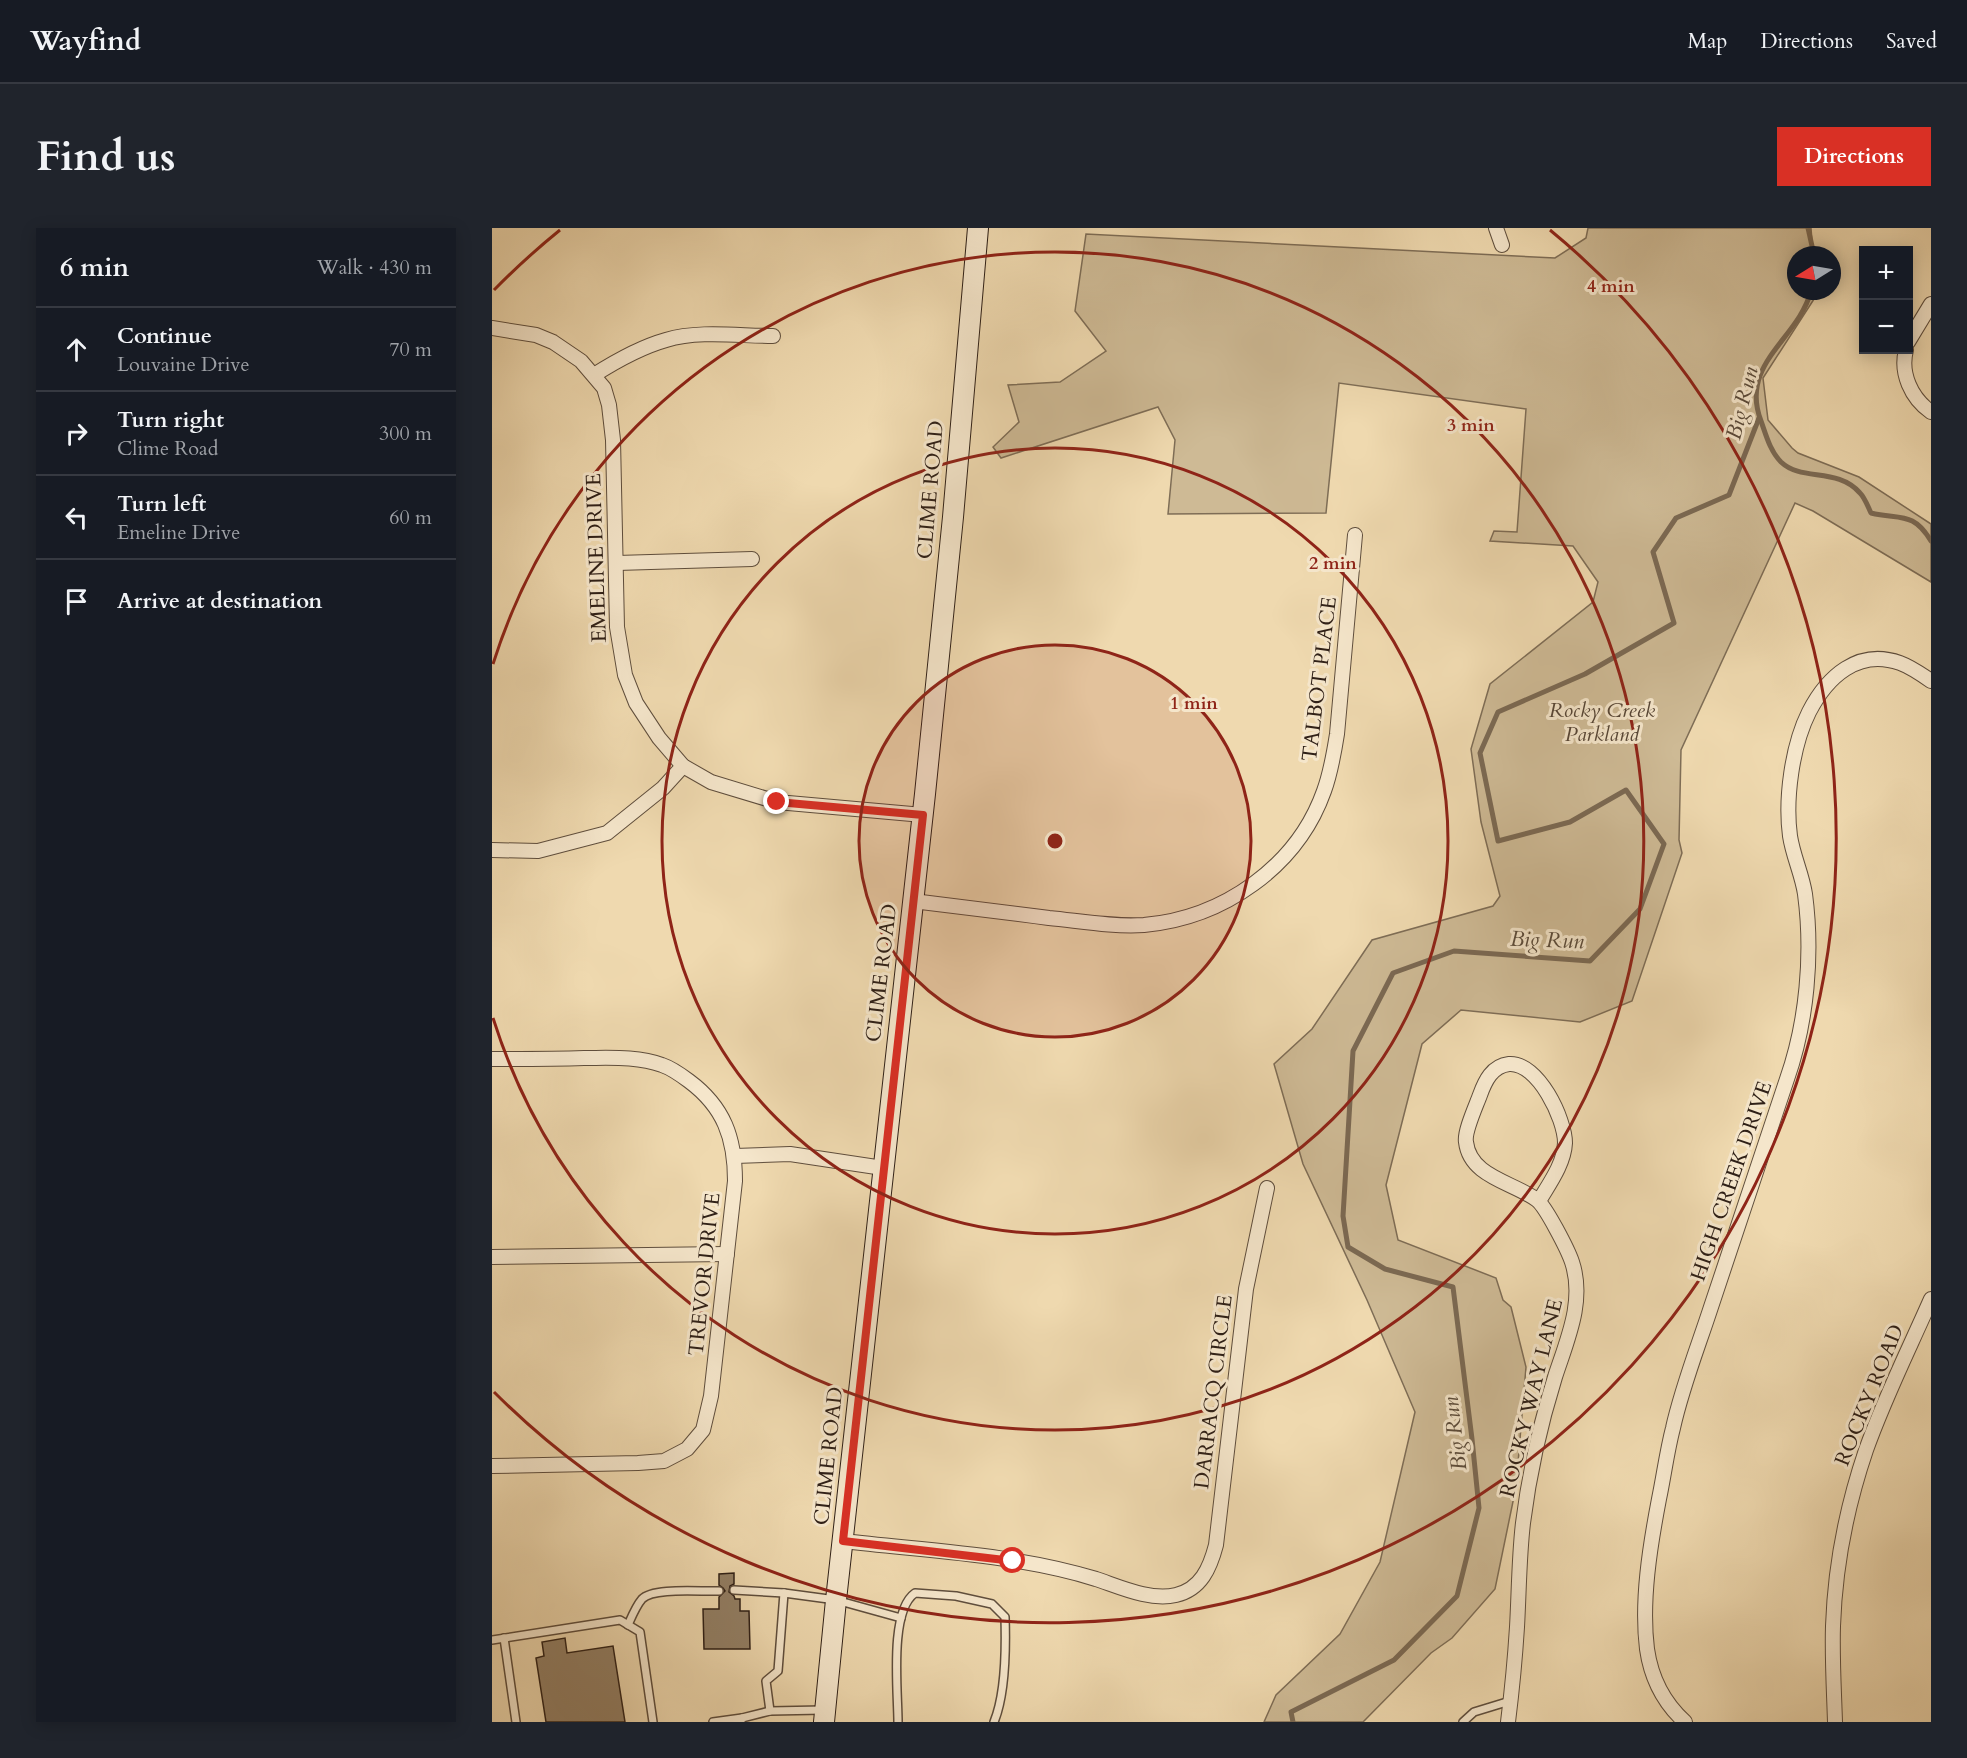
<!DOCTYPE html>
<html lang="en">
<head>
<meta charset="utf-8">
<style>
	:root { --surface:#171b24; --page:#20242c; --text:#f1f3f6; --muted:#9ea1a6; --line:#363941; --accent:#d93025 }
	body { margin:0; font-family:Cardo,serif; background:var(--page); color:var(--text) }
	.controls { position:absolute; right:18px; top:18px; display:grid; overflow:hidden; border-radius:0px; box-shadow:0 3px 15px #0003 }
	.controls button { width:54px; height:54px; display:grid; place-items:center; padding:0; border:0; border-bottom:2px solid var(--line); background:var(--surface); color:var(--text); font:30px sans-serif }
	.compass { position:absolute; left:1295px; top:18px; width:54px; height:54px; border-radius:50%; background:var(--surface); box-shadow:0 3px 15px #0003; rotate:259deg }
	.stop { position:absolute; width:18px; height:18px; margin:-14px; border:4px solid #d93025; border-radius:50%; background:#fff }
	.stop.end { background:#d93025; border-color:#fff; box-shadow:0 2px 6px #0008 }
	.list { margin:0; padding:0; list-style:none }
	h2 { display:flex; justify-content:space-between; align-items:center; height:78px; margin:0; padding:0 24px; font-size:26px }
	h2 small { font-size:20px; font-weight:400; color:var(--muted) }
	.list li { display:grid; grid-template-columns:39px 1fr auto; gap:18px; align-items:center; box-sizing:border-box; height:84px; padding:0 24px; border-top:2px solid var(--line) }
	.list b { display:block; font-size:22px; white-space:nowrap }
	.list p { margin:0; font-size:20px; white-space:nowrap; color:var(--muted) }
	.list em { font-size:20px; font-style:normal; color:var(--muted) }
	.icon { flex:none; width:33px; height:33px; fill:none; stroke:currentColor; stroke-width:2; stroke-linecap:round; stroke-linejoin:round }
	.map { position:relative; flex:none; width:1439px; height:1494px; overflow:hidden; border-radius:0px }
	header { display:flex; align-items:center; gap:36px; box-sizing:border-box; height:84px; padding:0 30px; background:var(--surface); border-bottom:2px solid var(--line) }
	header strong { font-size:28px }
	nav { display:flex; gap:33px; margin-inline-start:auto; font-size:21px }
	.intro { display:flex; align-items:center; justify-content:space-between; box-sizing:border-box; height:144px; padding:0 36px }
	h1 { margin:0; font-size:42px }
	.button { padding:15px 27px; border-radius:0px; background:var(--accent); color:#fff; font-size:21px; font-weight:700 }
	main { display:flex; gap:36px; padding:0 36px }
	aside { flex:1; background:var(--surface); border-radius:0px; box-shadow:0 3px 15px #0003 }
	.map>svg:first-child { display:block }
	.green { fill:#ceba95; stroke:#7e6d56; stroke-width:1.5 }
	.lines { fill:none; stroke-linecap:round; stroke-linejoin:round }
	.stream { stroke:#7b6953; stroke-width:5 }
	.building { fill:#938066; stroke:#2f2017; stroke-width:1.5 }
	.service-casing { stroke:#5f4e3d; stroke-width:10 }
	.minor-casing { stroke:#5f4e3d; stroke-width:16 }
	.secondary-casing { stroke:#2f2017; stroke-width:22 }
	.service { stroke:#f5e6cb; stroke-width:7 }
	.minor { stroke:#f5e6cb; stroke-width:14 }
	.secondary { stroke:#f5e6cb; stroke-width:20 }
	.route { stroke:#d93025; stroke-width:8 }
	.ring { fill:none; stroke:#8f2418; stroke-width:3 }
	.labels { text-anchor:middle; stroke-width:6; stroke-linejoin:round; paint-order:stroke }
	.street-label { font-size:21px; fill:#2f2017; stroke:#f5e6cb }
	.park-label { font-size:21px; font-style:italic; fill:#574636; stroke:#f5e6cb }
	.water-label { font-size:22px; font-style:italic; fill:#5b4b3a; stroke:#f5e6cb }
	.centre { fill:#8f2418; stroke:#f5e6cb; stroke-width:3 }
	.ring-label { font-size:18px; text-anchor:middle; font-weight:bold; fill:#8f2418; stroke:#f5e6cb; stroke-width:6; stroke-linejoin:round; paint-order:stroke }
</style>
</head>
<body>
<header>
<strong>Wayfind</strong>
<nav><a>Map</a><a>Directions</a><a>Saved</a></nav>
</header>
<div class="intro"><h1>Find us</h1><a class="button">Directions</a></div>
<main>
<aside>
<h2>6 min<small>Walk · 430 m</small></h2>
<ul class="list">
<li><svg class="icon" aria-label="ahead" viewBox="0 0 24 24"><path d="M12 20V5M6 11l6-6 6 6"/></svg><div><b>Continue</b><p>Louvaine Drive</p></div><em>70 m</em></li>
<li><svg class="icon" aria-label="right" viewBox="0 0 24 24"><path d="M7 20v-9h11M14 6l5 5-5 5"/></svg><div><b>Turn right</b><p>Clime Road</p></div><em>300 m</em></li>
<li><svg class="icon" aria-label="left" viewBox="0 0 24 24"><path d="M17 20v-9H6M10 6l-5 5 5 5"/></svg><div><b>Turn left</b><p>Emeline Drive</p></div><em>60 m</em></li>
<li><svg class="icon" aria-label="arrive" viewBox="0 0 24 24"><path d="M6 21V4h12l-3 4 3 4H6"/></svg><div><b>Arrive at destination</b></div></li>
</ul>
</aside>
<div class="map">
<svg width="1439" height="1494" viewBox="0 0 1439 1494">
	<rect width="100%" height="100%" fill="#efd9af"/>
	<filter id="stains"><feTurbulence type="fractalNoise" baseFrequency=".00333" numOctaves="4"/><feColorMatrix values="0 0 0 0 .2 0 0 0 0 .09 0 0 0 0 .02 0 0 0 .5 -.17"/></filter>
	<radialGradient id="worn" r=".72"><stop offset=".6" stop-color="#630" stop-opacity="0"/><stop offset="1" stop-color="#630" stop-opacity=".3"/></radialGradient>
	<polygon class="green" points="1096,0 1319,0 1321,27 1304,27 1304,63 1324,63 1324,68 1271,150 1276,192 1300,220 1306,225 1367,249 1439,296 1439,354 1321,283 1303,275 1189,522 1187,612 1190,625 1140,773 1088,794 969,782 930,816 894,957 906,1012 1004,1050 1011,1072 1019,1079 1034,1139 1024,1259 1003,1361 960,1410 939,1425 871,1494 772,1494 784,1467 848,1406 888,1334 923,1184 875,1072 811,936 782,836 820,801 880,712 1001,678 1008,668 989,594 979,521 998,456 1101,374 1106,354 1081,318 998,313 1002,303 1025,304 1034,181 847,155 834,285 676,286 683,212 666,179 509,230 501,219 527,194 516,157 568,154 614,123 583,83 594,6 1063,30 1094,10"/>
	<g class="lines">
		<g class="stream">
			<polyline points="1316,0 1322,27"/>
			<path d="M1319 63C1306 112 1247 135 1269 193 1274 207 1278 223 1289 234 1310 254 1345 239 1368 265 1373 270 1376 279 1379 285 1408 292 1421 283 1439 313"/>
			<polyline points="801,1494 799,1484 902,1432 965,1368 987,1280 980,1211 961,1059 893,1041 856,1019 851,988 861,823 901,745 962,723 1098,733 1148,681 1172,616 1134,562 1078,594 1006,613 988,525 1006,484 1093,446 1182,395 1161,324 1184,290 1237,267 1267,190"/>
		</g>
	</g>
	<g class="building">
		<polygon points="242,1345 242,1356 238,1358 237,1364 242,1368 243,1371 248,1371 248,1383 257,1383 258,1421 212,1421 211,1381 227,1381 227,1369 233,1363 231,1360 227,1357 227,1346"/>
		<polygon points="73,1410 75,1425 121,1418 133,1494 54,1494 44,1430 52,1428 50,1414"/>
	</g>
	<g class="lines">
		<defs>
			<g id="service">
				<polyline points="242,1362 292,1365"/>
				<path d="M136 1397C140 1388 144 1378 150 1371 161 1359 210 1364 227 1363"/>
				<polyline points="12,1410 24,1494"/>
				<polyline points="0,1412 128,1392 148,1404 161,1494"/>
				<polyline points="278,1483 274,1453 286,1443 292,1365 344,1372 409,1390"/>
				<polyline points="250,1490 278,1483 331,1482"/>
				<polyline points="221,1494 250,1490 250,1491"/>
				<path d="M406 1494C406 1463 397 1383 423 1365L464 1368 500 1376 513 1389C514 1421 514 1465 502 1494"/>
				<polyline points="971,1494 982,1484 1018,1473"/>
			</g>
			<g id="minor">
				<polyline points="1004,0 1010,17"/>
				<polyline points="0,100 44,107 61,114 89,133 112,160 117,177 121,212 125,399 133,447 144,475 167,510 191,538 219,554 285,574 431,587"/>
				<polyline points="1416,114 1439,76"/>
				<path d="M1414 122C1408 145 1419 170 1439 184"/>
				<path d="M102 147C124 133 149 119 174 112 207 102 247 108 281 108"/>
				<polyline points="125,335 260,331"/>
				<polyline points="0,622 46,623 115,605 171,560 191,538"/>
				<path d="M421 673C467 679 512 684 557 690 588 693 620 699 652 697 731 690 805 639 832 563 839 544 842 525 845 506L863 307"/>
				<path d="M0 831C31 831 61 831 92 830 117 830 146 828 170 837 179 840 189 847 197 853 232 879 243 910 243 953L219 1168 211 1202 195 1221 172 1233 146 1235 0 1238"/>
				<polyline points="243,928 298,926 391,940"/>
				<polyline points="0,1029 235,1026"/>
				<path d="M351 1313C435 1323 523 1326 604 1351 628 1359 658 1373 684 1367 709 1361 718 1340 724 1317L754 1061 775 960"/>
				<path d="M1016 1494C1020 1462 1023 1431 1025 1399 1027 1364 1027 1329 1031 1295 1037 1247 1049 1194 1063 1149 1075 1112 1093 1073 1080 1034 1076 1022 1054 979 1045 972 1021 954 978 949 974 914 972 904 984 878 988 867 993 853 1000 838 1017 836 1046 834 1073 891 1073 915 1072 936 1057 956 1047 973"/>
				<path d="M1193 1494C1172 1475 1159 1449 1155 1421 1149 1373 1158 1318 1167 1271 1172 1247 1175 1223 1181 1200 1190 1159 1206 1119 1219 1079 1244 1003 1269 927 1295 851 1315 794 1321 726 1313 666 1310 646 1301 628 1298 608 1293 571 1300 518 1317 484 1335 449 1366 420 1408 435 1419 439 1429 446 1439 453"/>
				<path d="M1343 1494C1342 1462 1340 1430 1341 1398 1343 1339 1355 1278 1374 1222 1392 1171 1417 1121 1439 1071"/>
			</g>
			<polyline id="secondary" points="332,1494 344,1372 433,566 461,289 486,0"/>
		</defs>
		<use href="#service" class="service-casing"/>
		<use href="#minor" class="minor-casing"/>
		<use href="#secondary" class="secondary-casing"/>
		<use href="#service" class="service"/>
		<use href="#minor" class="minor"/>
		<use href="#secondary" class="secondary"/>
	</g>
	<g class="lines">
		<polyline class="route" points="285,574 431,587 351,1313 521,1333"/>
	</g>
	<circle cx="563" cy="613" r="196" fill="#8f2418" fill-opacity=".12"/>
	<g class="ring">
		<circle cx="563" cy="613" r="196"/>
		<circle cx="563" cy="613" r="393"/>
		<path d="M1 436A589 589 0 1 1 1 790"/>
		<path d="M2 62A786 786 0 0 1 68 2M1058 2A786 786 0 1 1 2 1164"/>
	</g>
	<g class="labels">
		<g class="street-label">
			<text transform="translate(438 262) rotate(-85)" y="7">CLIME ROAD</text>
			<text transform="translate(104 330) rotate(-92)" y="7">EMELINE DRIVE</text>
			<text transform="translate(827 451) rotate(-83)" y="7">TALBOT PLACE</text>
			<text transform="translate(389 745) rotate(-83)" y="7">CLIME ROAD</text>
			<text transform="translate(1239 953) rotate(-71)" y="7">HIGH CREEK DRIVE</text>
			<text transform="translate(212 1046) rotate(-84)" y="7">TREVOR DRIVE</text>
			<text transform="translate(721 1164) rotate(-83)" y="7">DARRACQ CIRCLE</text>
			<text transform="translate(1377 1167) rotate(-68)" y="7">ROCKY ROAD</text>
			<text transform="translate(1039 1170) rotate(-76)" y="7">ROCKY WAY LANE</text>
			<text transform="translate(336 1228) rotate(-84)" y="7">CLIME ROAD</text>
		</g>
		<g class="park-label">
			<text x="1110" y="489">Rocky Creek<tspan x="1110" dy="24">Parkland</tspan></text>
		</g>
		<g class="water-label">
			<text transform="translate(1249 175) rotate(-76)" y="8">Big Run</text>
			<text transform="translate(1055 711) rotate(2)" y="8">Big Run</text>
			<text transform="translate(962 1206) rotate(-97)" y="8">Big Run</text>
		</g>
	</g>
	<circle cx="563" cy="613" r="9" class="centre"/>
	<g class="ring-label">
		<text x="1119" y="64">4 min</text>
		<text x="979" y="203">3 min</text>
		<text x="841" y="341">2 min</text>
		<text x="702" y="481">1 min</text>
	</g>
	<rect width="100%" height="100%" filter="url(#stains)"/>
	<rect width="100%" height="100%" fill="url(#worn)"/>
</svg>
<div class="controls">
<button>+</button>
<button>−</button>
</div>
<svg class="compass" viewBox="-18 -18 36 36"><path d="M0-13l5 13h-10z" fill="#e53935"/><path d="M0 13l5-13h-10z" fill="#9ea1a6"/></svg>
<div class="stop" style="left:521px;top:1333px"></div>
<div class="stop end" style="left:285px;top:574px"></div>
</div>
</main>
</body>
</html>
